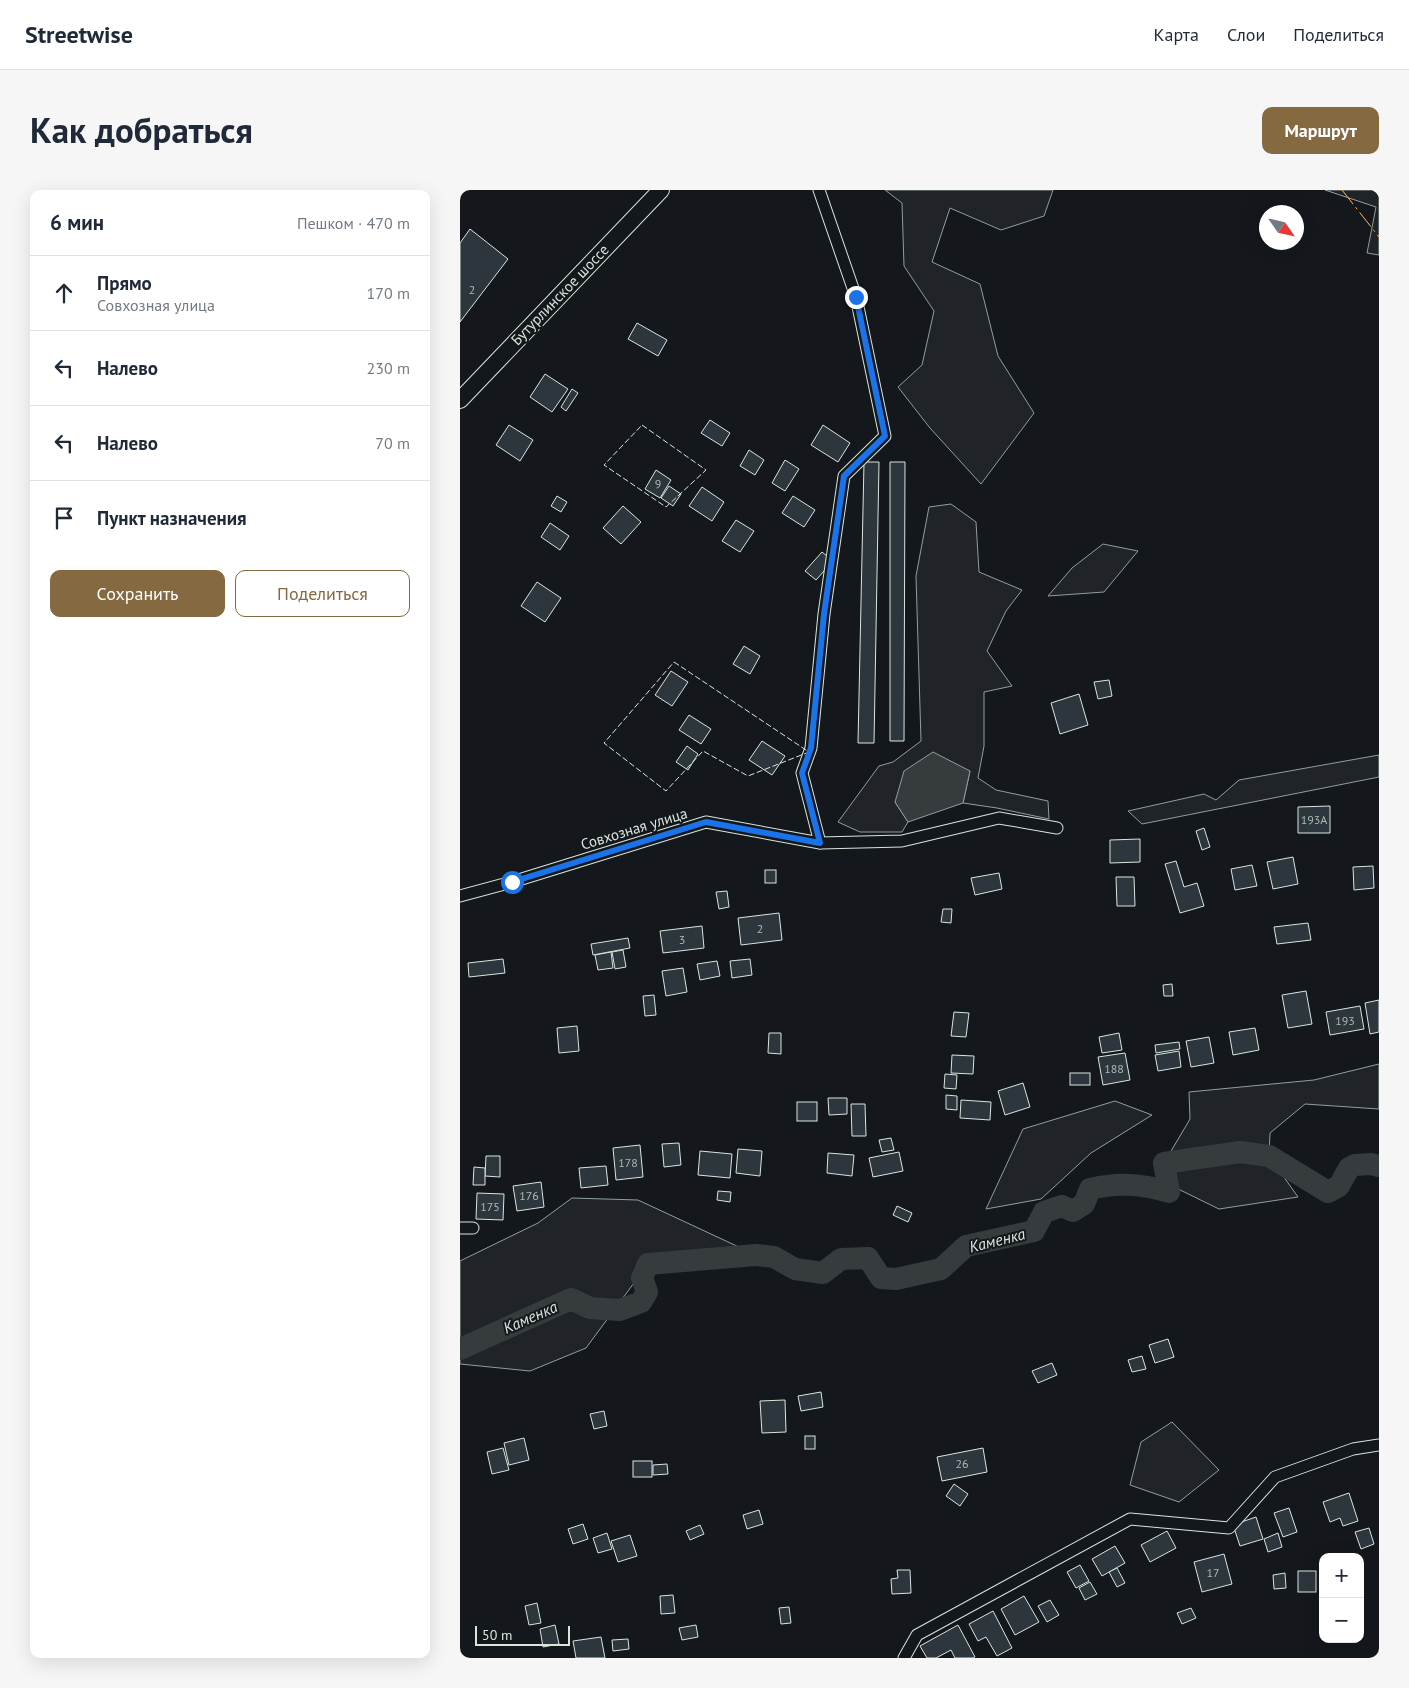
<!DOCTYPE html>
<html lang="ru">
<head>
<meta charset="utf-8">
<style>
	:root { --surface:#fff; --page:#f6f6f7; --text:#1f2937; --muted:#747a83; --line:#e0e1e3; --accent:#846941 }
	body { margin:0; font-family:"PT Sans",sans-serif; background:var(--page); color:var(--text) }
	.controls { position:absolute; right:15px; bottom:15px; display:grid; overflow:hidden; border-radius:10px; box-shadow:0 5px 20px #0002 }
	.controls button { width:45px; height:45px; display:grid; place-items:center; padding:0; border:0; border-bottom:1px solid var(--line); background:var(--surface); color:var(--text); font:25px sans-serif }
	.compass { position:absolute; left:799px; top:15px; width:45px; height:45px; border-radius:50%; background:var(--surface); box-shadow:0 5px 20px #0002; rotate:124deg }
	.scale { position:absolute; left:15px; bottom:12px; width:95px; box-sizing:border-box; padding-left:5px; border:2px solid #d8e6dc; border-top:0; font-size:14px; line-height:18px; white-space:nowrap; color:#d8e6dc; -webkit-text-stroke:4px #14181c; paint-order:stroke }
	.stop { position:absolute; width:15px; height:15px; margin:-11px; border:4px solid #1a73e8; border-radius:50%; background:#fff }
	.stop.end { background:#1a73e8; border-color:#fff; box-shadow:0 1px 5px #0008 }
	.list { margin:0; padding:0; list-style:none }
	h2 { display:flex; justify-content:space-between; align-items:center; height:65px; margin:0; padding:0 20px; font-size:21px }
	h2 small { font-size:16px; font-weight:400; color:var(--muted) }
	.list li { display:grid; grid-template-columns:32px 1fr auto; gap:15px; align-items:center; box-sizing:border-box; height:75px; padding:0 20px; border-top:1px solid var(--line) }
	.list b { display:block; font-size:19px; white-space:nowrap }
	.list p { margin:0; font-size:16px; white-space:nowrap; color:var(--muted) }
	.list em { font-size:16px; font-style:normal; color:var(--muted) }
	.actions { display:flex; gap:10px; padding:15px 20px }
	.actions a { flex:1; padding:11px 0; border:1px solid var(--accent); border-radius:10px; text-align:center; font-size:18px; color:var(--accent) }
	.actions .main { background:var(--accent); color:#fff }
	.icon { flex:none; width:28px; height:28px; fill:none; stroke:currentColor; stroke-width:2; stroke-linecap:round; stroke-linejoin:round }
	.map { position:relative; flex:none; width:919px; height:1468px; overflow:hidden; border-radius:10px }
	header { display:flex; align-items:center; gap:30px; box-sizing:border-box; height:70px; padding:0 25px; background:var(--surface); border-bottom:1px solid var(--line) }
	header strong { font-size:24px }
	nav { display:flex; gap:28px; margin-inline-start:auto; font-size:18px }
	.intro { display:flex; align-items:center; justify-content:space-between; box-sizing:border-box; height:120px; padding:0 30px }
	h1 { margin:0; font-size:35px }
	.button { padding:12px 22px; border-radius:10px; background:var(--accent); color:#fff; font-size:18px; font-weight:700 }
	main { display:flex; gap:30px; padding:0 30px }
	aside { flex:1; background:var(--surface); border-radius:10px; box-shadow:0 5px 20px #0002 }
	.map>svg:first-child { display:block }
	.green { fill:#202428; stroke:#939e99 }
	.water { fill:#363b3e; stroke:#939e99 }
	.lines { fill:none; stroke-linecap:round; stroke-linejoin:round }
	.river { stroke:#363b3e; stroke-width:22 }
	.building { fill:#2c363c; stroke:#d8e6dc }
	.street-casing { stroke:#d8e6dc; stroke-width:13 }
	.secondary-casing { stroke:#d8e6dc; stroke-width:18 }
	.street { stroke:#14181c; stroke-width:11 }
	.secondary { stroke:#14181c; stroke-width:16 }
	.fence { stroke:#d8e6dc; stroke-width:1; stroke-dasharray:6 2.5; stroke-linecap:butt }
	.power { stroke:#ffb74d; stroke-width:1; stroke-dasharray:18 4 2.5 4; stroke-linecap:butt }
	.route { stroke:#1a73e8; stroke-width:6 }
	.labels { text-anchor:middle; stroke-width:4; stroke-linejoin:round; paint-order:stroke }
	.number-label { font-size:12px; fill:#adbab4 }
	.street-label { font-size:15px; fill:#d8e6dc; stroke:#14181c }
	.water-label { font-size:16px; font-style:italic; fill:#d8e6dc; stroke:#14181c }
</style>
</head>
<body>
<header>
<strong>Streetwise</strong>
<nav><a>Карта</a><a>Слои</a><a>Поделиться</a></nav>
</header>
<div class="intro"><h1>Как добраться</h1><a class="button">Маршрут</a></div>
<main>
<aside>
<h2>6 мин<small>Пешком · 470 m</small></h2>
<ul class="list">
<li><svg class="icon" aria-label="ahead" viewBox="0 0 24 24"><path d="M12 20V5M6 11l6-6 6 6"/></svg><div><b>Прямо</b><p>Совхозная улица</p></div><em>170 m</em></li>
<li><svg class="icon" aria-label="left" viewBox="0 0 24 24"><path d="M17 20v-9H6M10 6l-5 5 5 5"/></svg><div><b>Налево</b></div><em>230 m</em></li>
<li><svg class="icon" aria-label="left" viewBox="0 0 24 24"><path d="M17 20v-9H6M10 6l-5 5 5 5"/></svg><div><b>Налево</b></div><em>70 m</em></li>
<li><svg class="icon" aria-label="arrive" viewBox="0 0 24 24"><path d="M6 21V4h12l-3 4 3 4H6"/></svg><div><b>Пункт назначения</b></div></li>
</ul>
<div class="actions"><a class="main">Сохранить</a><a>Поделиться</a></div>
</aside>
<div class="map">
<svg width="919" height="1468" viewBox="0 0 919 1468">
	<rect width="100%" height="100%" fill="#14181c"/>
	<g class="green">
		<polygon points="425,0 593,0 584,26 541,40 490,18 472,72 520,94 538,166 574,223 521,294 470,238 438,197 462,175 474,121 444,76 442,13"/>
		<polygon points="865,0 919,0 919,65 907,63 916,17"/>
		<polygon points="491,314 516,332 519,382 562,400 546,421 527,461 552,496 524,502 524,556 518,588 536,600 588,611 589,629 537,618 503,613 510,581 435,612 448,632 442,642 400,642 378,632 419,576 433,572 461,551 456,386 469,317"/>
		<polygon points="643,354 678,361 644,402 588,406 612,378"/>
		<polygon points="919,565 919,587 682,634 668,621 744,604 756,610 779,590"/>
		<polygon points="919,874 919,919 845,914 810,943 809,966 838,1007 759,1019 712,996 704,973 730,929 729,902 854,890"/>
		<polygon points="655,911 692,925 631,963 581,1009 526,1019 563,939"/>
		<polygon points="112,1008 178,1010 296,1065 188,1074 126,1158 70,1181 0,1174 0,1071 78,1033"/>
		<polygon points="712,1232 759,1280 719,1312 670,1295 681,1252"/>
	</g>
	<polygon class="water" points="473,562 510,581 503,613 448,632 435,612 444,581"/>
	<g class="lines">
		<path class="river" d="M0 1159 111 1109 130 1118 160 1120 181 1112 187 1102 182 1088 188 1074 296 1065 314 1067 335 1079 363 1083 381 1069 408 1068 421 1088 436 1089 481 1079 506 1056 574 1041 584 1022 602 1016 613 1021 624 1014 630 999C659 992 681 994 709 1002L704 973 780 962 809 966 868 1002 879 996 889 978 895 975 911 974 919 976"/>
	</g>
	<g class="building">
		<polygon points="10,39 48,69 0,132 0,53"/>
		<polygon points="177,133 207,150 198,166 168,149"/>
		<polygon points="85,184 108,199 92,222 70,207"/>
		<polygon points="112,199 118,203 106,221 101,217"/>
		<polygon points="250,230 270,243 262,256 241,243"/>
		<polygon points="49,235 73,250 60,271 36,255"/>
		<polygon points="363,235 390,253 378,272 351,255"/>
		<polygon points="289,260 304,270 295,285 280,276"/>
		<polygon points="325,270 339,279 325,301 312,293"/>
		<polygon points="404,272 419,272 414,553 398,553"/>
		<polygon points="430,272 445,272 444,551 430,551"/>
		<polygon points="196,280 211,290 200,308 185,299"/>
		<polygon points="209,296 221,304 213,316 201,308"/>
		<polygon points="242,297 264,312 252,331 229,316"/>
		<polygon points="97,306 107,312 101,322 91,316"/>
		<polygon points="333,306 355,320 344,337 322,323"/>
		<polygon points="163,316 181,332 161,354 143,338"/>
		<polygon points="276,330 294,341 280,362 262,351"/>
		<polygon points="90,333 109,346 100,360 81,347"/>
		<polygon points="362,362 373,371 356,390 345,381"/>
		<polygon points="77,392 101,408 85,432 61,416"/>
		<polygon points="284,456 300,466 290,484 273,474"/>
		<polygon points="211,481 228,492 212,516 195,505"/>
		<polygon points="649,490 652,506 638,509 634,492"/>
		<polygon points="619,504 628,535 600,544 591,513"/>
		<polygon points="229,525 251,539 241,554 219,540"/>
		<polygon points="302,551 325,566 312,585 289,570"/>
		<polygon points="227,556 238,564 228,580 216,572"/>
		<polygon points="870,616 870,643 838,643 838,617"/>
		<polygon points="744,638 750,657 742,660 736,641"/>
		<polygon points="680,649 680,672 650,673 650,650"/>
		<polygon points="833,667 838,694 813,699 807,672"/>
		<polygon points="716,671 724,697 737,693 744,716 720,723 705,674"/>
		<polygon points="792,675 797,696 775,700 771,679"/>
		<polygon points="913,676 914,698 894,700 893,677"/>
		<rect x="305" y="680" width="11" height="13"/>
		<polygon points="539,683 542,699 515,705 511,688"/>
		<polygon points="656,687 674,687 675,716 657,716"/>
		<polygon points="267,701 269,717 259,719 256,702"/>
		<polygon points="483,719 492,719 491,733 481,732"/>
		<polygon points="319,723 322,750 281,755 278,728"/>
		<polygon points="848,733 851,750 817,754 814,737"/>
		<polygon points="242,736 244,758 203,763 200,741"/>
		<polygon points="168,748 170,758 133,765 131,754"/>
		<polygon points="163,760 166,777 155,779 152,762"/>
		<polygon points="151,762 153,778 138,780 135,765"/>
		<polygon points="43,769 45,783 9,787 8,773"/>
		<polygon points="290,769 292,785 272,788 270,771"/>
		<polygon points="257,771 260,786 240,790 237,774"/>
		<polygon points="223,778 227,802 206,806 202,781"/>
		<polygon points="712,794 713,806 704,806 703,795"/>
		<polygon points="846,801 852,834 828,838 822,805"/>
		<polygon points="194,805 196,825 185,826 183,806"/>
		<polygon points="919,810 919,842 910,844 905,813"/>
		<polygon points="900,816 904,839 870,845 866,822"/>
		<polygon points="494,822 509,823 506,847 491,846"/>
		<polygon points="117,836 119,861 99,863 97,838"/>
		<polygon points="795,838 799,860 773,865 769,842"/>
		<polygon points="309,843 321,843 321,864 308,863"/>
		<polygon points="659,843 662,860 642,863 639,847"/>
		<polygon points="749,847 754,873 731,877 726,851"/>
		<polygon points="719,852 720,859 696,863 695,855"/>
		<polygon points="719,861 721,877 698,881 695,865"/>
		<polygon points="665,863 670,890 643,895 638,867"/>
		<polygon points="492,865 514,866 513,884 491,883"/>
		<rect x="610" y="883" width="20" height="12"/>
		<polygon points="485,884 497,885 496,899 484,898"/>
		<polygon points="563,893 570,917 545,925 538,901"/>
		<polygon points="486,905 497,906 497,920 486,919"/>
		<polygon points="368,908 387,908 387,924 369,925"/>
		<polygon points="501,910 531,912 530,930 500,928"/>
		<rect x="337" y="912" width="20" height="19"/>
		<polygon points="391,914 405,914 406,946 392,946"/>
		<polygon points="431,948 434,960 422,962 419,950"/>
		<polygon points="219,953 221,975 204,977 202,954"/>
		<polygon points="180,955 183,987 156,990 153,958"/>
		<polygon points="278,959 302,961 300,986 276,983"/>
		<polygon points="240,961 272,964 270,988 238,985"/>
		<polygon points="439,962 443,981 413,987 409,968"/>
		<polygon points="368,963 394,965 392,986 367,983"/>
		<polygon points="26,966 40,966 40,987 25,986"/>
		<polygon points="146,976 148,995 121,998 119,978"/>
		<polygon points="14,977 25,978 25,995 13,995"/>
		<polygon points="81,992 84,1017 57,1021 53,996"/>
		<polygon points="258,1001 271,1002 270,1012 257,1010"/>
		<polygon points="17,1003 44,1004 43,1030 16,1029"/>
		<polygon points="437,1016 452,1023 448,1032 433,1025"/>
		<polygon points="708,1149 714,1167 695,1173 689,1155"/>
		<polygon points="682,1166 686,1179 672,1182 668,1170"/>
		<polygon points="592,1173 597,1185 578,1193 572,1181"/>
		<polygon points="361,1202 363,1217 341,1221 338,1206"/>
		<polygon points="325,1210 326,1242 302,1243 300,1211"/>
		<polygon points="144,1221 147,1236 134,1239 130,1224"/>
		<rect x="345" y="1246" width="10" height="13"/>
		<polygon points="64,1248 69,1270 49,1275 44,1253"/>
		<polygon points="43,1258 49,1280 32,1284 27,1262"/>
		<polygon points="523,1258 527,1282 482,1291 477,1267"/>
		<rect x="173" y="1271" width="19" height="16"/>
		<polygon points="207,1274 208,1284 193,1285 193,1275"/>
		<polygon points="494,1294 508,1304 500,1316 486,1306"/>
		<polygon points="889,1303 898,1331 883,1336 880,1328 870,1332 863,1312"/>
		<polygon points="829,1318 837,1342 823,1347 814,1323"/>
		<polygon points="299,1320 303,1334 287,1339 283,1325"/>
		<polygon points="796,1327 803,1349 780,1356 773,1335"/>
		<polygon points="123,1334 128,1349 113,1354 108,1339"/>
		<polygon points="240,1335 244,1344 230,1350 226,1341"/>
		<polygon points="909,1338 914,1354 901,1359 895,1342"/>
		<polygon points="707,1341 716,1358 690,1372 681,1355"/>
		<polygon points="147,1343 152,1359 138,1363 133,1348"/>
		<polygon points="818,1343 822,1357 808,1362 804,1349"/>
		<polygon points="170,1345 177,1366 158,1372 151,1351"/>
		<polygon points="655,1356 665,1373 642,1386 632,1369"/>
		<polygon points="764,1364 772,1394 742,1402 734,1372"/>
		<polygon points="620,1375 629,1391 616,1398 607,1382"/>
		<polygon points="657,1378 665,1393 657,1397 649,1382"/>
		<polygon points="437,1380 450,1380 451,1403 432,1404 431,1389 438,1388"/>
		<rect x="838" y="1381" width="18" height="21"/>
		<polygon points="825,1383 826,1398 814,1399 813,1385"/>
		<polygon points="630,1392 637,1404 625,1410 619,1398"/>
		<polygon points="213,1405 215,1423 201,1424 200,1406"/>
		<polygon points="564,1406 579,1432 555,1445 541,1419"/>
		<polygon points="590,1410 599,1425 587,1432 578,1416"/>
		<polygon points="77,1413 81,1433 69,1435 65,1416"/>
		<polygon points="329,1417 331,1433 321,1434 319,1418"/>
		<polygon points="731,1418 736,1428 722,1434 717,1423"/>
		<polygon points="533,1421 552,1458 537,1466 526,1447 518,1451 509,1434"/>
		<polygon points="95,1435 99,1454 83,1457 80,1439"/>
		<polygon points="236,1435 238,1447 222,1450 219,1438"/>
		<polygon points="498,1435 515,1467 513,1468 495,1468 491,1460 476,1468 467,1468 460,1456"/>
		<polygon points="141,1447 145,1468 116,1468 113,1451"/>
		<polygon points="168,1449 169,1459 153,1461 152,1450"/>
	</g>
	<g class="lines">
		<defs>
			<g id="street">
				<polyline points="359,0 396,107 425,246 384,286 364,424 351,558 342,583 360,653"/>
				<polyline points="0,706 52,692 246,632 360,653 442,651 539,628 597,638"/>
				<polyline points="0,1038 13,1038"/>
				<polyline points="444,1468 457,1445 670,1329 769,1338 815,1287 893,1259 919,1255"/>
			</g>
			<polyline id="secondary" points="0,210 201,0"/>
		</defs>
		<use href="#street" class="street-casing"/>
		<use href="#secondary" class="secondary-casing"/>
		<use href="#street" class="street"/>
		<use href="#secondary" class="secondary"/>
		<g class="fence">
			<polygon points="182,235 246,280 206,317 144,275"/>
			<polygon points="214,472 349,562 288,586 243,561 206,601 144,553"/>
		</g>
		<polyline class="power" points="882,0 919,47"/>
	</g>
	<g class="lines">
		<polyline class="route" points="52,692 246,632 360,653 342,583 351,558 364,424 384,286 425,246 396,107"/>
	</g>
	<g class="labels">
		<g class="number-label">
			<text x="12" y="104">2</text>
			<text x="198" y="298">9</text>
			<text x="854" y="634">193А</text>
			<text x="300" y="743">2</text>
			<text x="222" y="754">3</text>
			<text x="885" y="835">193</text>
			<text x="654" y="883">188</text>
			<text x="168" y="977">178</text>
			<text x="69" y="1010">176</text>
			<text x="30" y="1021">175</text>
			<text x="502" y="1278">26</text>
			<text x="753" y="1387">17</text>
		</g>
		<g class="street-label">
			<text transform="translate(100 105) rotate(-46)" y="5">Бутурлинское шоссе</text>
			<text transform="translate(174 639) rotate(-17)" y="5">Совхозная улица</text>
		</g>
		<g class="water-label">
			<text transform="translate(537 1050) rotate(-14)" y="6">Каменка</text>
			<text transform="translate(70 1127) rotate(-24)" y="6">Каменка</text>
		</g>
	</g>
</svg>
<div class="controls">
<button>+</button>
<button>−</button>
</div>
<svg class="compass" viewBox="-18 -18 36 36"><path d="M0-13l5 13h-10z" fill="#e53935"/><path d="M0 13l5-13h-10z" fill="#747a83"/></svg>
<div class="scale">50 m</div>
<div class="stop" style="left:52px;top:692px"></div>
<div class="stop end" style="left:396px;top:107px"></div>
</div>
</main>
</body>
</html>
